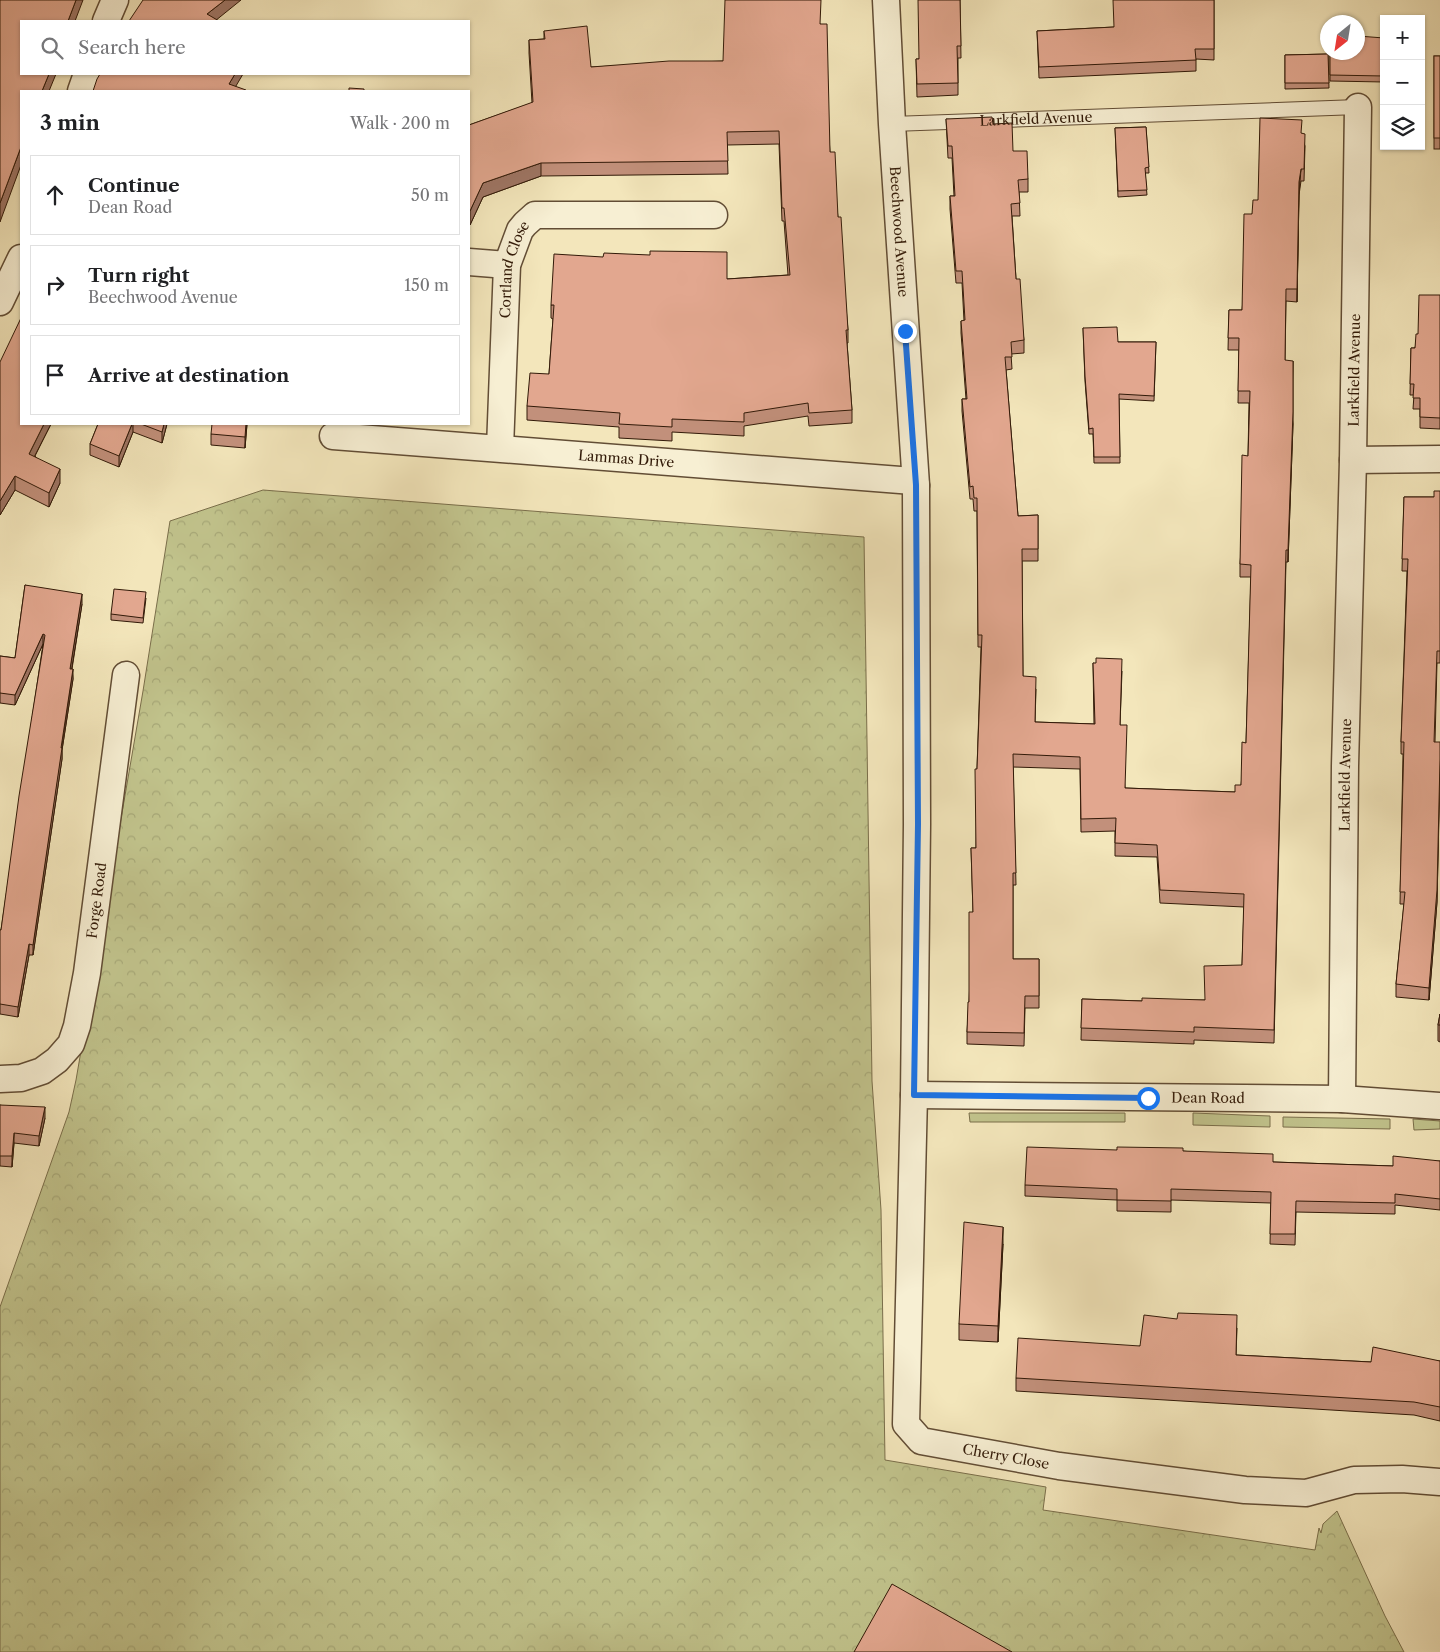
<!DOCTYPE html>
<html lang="en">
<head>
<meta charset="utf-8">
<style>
	:root { --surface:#fff; --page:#f2f2f2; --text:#202124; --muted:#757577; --line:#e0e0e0 }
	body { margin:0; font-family:"Libre Caslon Text",serif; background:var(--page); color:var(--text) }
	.controls { position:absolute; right:15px; top:15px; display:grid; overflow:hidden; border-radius:0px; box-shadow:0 1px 4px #0004 }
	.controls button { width:45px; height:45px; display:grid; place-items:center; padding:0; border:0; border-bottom:1px solid var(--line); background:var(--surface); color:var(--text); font:25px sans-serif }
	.compass { position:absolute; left:1320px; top:15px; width:45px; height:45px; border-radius:50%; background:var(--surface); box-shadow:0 1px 4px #0004; rotate:210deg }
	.stop { position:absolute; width:15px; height:15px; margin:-11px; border:4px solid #1a73e8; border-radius:50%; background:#fff }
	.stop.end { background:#1a73e8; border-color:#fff; box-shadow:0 1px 5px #0008 }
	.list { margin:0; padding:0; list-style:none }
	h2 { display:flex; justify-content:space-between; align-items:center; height:65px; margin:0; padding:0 20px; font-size:21px }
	h2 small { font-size:16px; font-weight:400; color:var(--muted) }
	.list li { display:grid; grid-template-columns:32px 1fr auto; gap:15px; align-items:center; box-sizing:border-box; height:80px; margin:0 10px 10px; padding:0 10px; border:1px solid var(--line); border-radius:0px }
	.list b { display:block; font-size:19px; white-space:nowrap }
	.list p { margin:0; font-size:16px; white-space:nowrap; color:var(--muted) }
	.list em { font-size:16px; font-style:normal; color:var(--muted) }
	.icon { flex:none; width:28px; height:28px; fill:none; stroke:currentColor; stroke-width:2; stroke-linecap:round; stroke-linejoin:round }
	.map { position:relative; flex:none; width:1440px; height:1652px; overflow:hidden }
	.search { position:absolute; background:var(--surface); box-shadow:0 1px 4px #0004; left:20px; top:20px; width:450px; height:55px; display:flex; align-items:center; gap:12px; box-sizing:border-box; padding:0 18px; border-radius:0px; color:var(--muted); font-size:19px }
	.panel { position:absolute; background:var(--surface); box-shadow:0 1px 4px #0004; left:20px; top:90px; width:450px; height:335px; border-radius:0px }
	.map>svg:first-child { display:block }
	.grass { fill:#c1c38c; stroke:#7a6e4a }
	.park { fill:url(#park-crowns); stroke:#7a6e4a }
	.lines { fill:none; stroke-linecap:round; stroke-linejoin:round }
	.lane-casing { stroke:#624d35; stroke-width:16 }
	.street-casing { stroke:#624d35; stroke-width:29 }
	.lane { stroke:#f7efd3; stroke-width:14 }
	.street { stroke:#f7efd3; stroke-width:26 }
	.wall { fill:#c2907b; stroke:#321a08 }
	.shaded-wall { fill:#9e7564; stroke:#321a08 }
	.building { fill:#e2a78f; stroke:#321a08 }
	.route { stroke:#1a73e8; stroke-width:6 }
	.labels { text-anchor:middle; stroke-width:4.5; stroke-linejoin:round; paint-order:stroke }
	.street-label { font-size:14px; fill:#321a08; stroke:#f7efd3 }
</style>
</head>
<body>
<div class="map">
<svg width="1440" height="1652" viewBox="0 0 1440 1652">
	<defs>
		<pattern id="park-crowns" width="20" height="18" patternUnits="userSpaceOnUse" patternTransform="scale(1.25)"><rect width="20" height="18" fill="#c1c38c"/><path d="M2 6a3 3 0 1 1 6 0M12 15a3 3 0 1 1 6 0" fill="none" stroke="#a6a777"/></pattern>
	</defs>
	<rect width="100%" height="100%" fill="#f3e6bb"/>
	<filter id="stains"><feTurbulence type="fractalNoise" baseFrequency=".004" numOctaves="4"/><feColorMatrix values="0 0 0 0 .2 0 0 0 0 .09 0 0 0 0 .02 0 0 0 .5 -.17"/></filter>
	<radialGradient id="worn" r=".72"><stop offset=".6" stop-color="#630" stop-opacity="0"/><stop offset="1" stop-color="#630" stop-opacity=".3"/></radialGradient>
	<g class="grass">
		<polygon points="969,1113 1125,1113 1125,1122 970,1122"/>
		<polygon points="1193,1113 1270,1116 1270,1127 1193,1125"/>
		<polygon points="1283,1117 1390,1119 1390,1129 1283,1127"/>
		<polygon points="1413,1119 1440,1121 1440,1129 1414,1130"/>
	</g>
	<polygon class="park" points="263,490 864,537 872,1081 881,1210 885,1460 1046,1487 1043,1510 1315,1550 1319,1528 1321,1533 1323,1524 1337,1511 1385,1616 1404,1652 0,1652 0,1307 69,1112 76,1080 143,691 170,521"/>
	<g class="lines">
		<defs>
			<g id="lane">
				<path id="s1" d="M892 124 1358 107"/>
			</g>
			<g id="street">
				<path id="s2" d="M886 0 892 124 916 485 917 824 914 1095 906 1424 921 1441 1059 1466 1245 1490 1306 1493 1354 1480 1402 1479 1440 1482"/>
				<polyline points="106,21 115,0"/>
				<polyline points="81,91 87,74"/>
				<polyline points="469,262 507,265"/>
				<polyline points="0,302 21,258"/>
				<path id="s3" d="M333 436 913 481 916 485"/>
				<path id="s4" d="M500 448 507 265 520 230 525 224 535 215H714"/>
				<polyline points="1353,460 1440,459"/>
				<path id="s5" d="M0 1079 21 1078 42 1071 57 1060 71 1044 77 1026 87 973 126 675"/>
				<path id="s6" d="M914 1095 1342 1099 1440 1106"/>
				<path id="s7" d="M1342 1099 1345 766 1353 460 1358 107"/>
			</g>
		</defs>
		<use href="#lane" class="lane-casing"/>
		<use href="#street" class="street-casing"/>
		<use href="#lane" class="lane"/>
		<use href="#street" class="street"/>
	</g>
	<g class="wall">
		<polygon points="960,0 961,58 958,58 958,95 917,97 916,59 919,59"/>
		<polygon points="1214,0 1214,60 1196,59 1196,71 1039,78 1037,31 1114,27"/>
		<polygon points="821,24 830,152 838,217 848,330 848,343 847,343 852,410 852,423 809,426 808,416 744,426 744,436 672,432 672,441 619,438 619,427 527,420 527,406 549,374 553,319 551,318 551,305 727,279 788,275 784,221 782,221 779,144 727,145 728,174 541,176 483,197 470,225 469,225 469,125 532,103 529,53 529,40 544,39 544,31 591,67 723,61"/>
		<polygon points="1384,38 1384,82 1330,81 1330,52 1358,52"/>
		<polygon points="1328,54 1329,88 1285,89 1285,55"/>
		<rect x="1434" y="56" width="6" height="93"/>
		<polygon points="946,119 993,124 1013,151 1028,179 1028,192 1019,192 1020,216 1012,216 1016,279 1024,340 1024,353 1011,354 1012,369 1006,370 1018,516 1038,515 1038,561 1022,561 1023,676 1036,689 1035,722 1094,724 1093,663 1122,671 1120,725 1125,788 1235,792 1241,785 1246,743 1251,577 1240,577 1240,564 1248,456 1249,403 1238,403 1239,350 1228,350 1229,310 1242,310 1252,214 1258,200 1301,133 1305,146 1304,181 1301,181 1299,195 1297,302 1286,301 1285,360 1293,424 1288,562 1286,562 1274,1043 1194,1040 1194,1044 1081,1040 1082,999 1142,1001 1205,1000 1242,965 1244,907 1160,903 1157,857 1115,856 1115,831 1081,832 1080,769 1013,767 1016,885 1013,885 1013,959 1039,959 1039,1008 1025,1008 1024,1046 967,1044 967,1032 969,1002 973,912 971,848 976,848 977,769 981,647 978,647 977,511 974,511 973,499 970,499 962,411 962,399 966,399 961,333 961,321 964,321 962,283 956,283 950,209 950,196 954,196 952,158 948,158"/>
		<polygon points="1146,127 1149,173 1145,173 1147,195 1118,197 1115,128"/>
		<polygon points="1440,295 1440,429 1420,428 1420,409 1413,409 1414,395 1410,395 1411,348 1415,348 1418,334"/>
		<polygon points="1083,328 1118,342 1156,342 1154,401 1119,399 1120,463 1094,463 1093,434 1089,434 1085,381"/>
		<polygon points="0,362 51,424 35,456 60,483 49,507 15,490 0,515"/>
		<polygon points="98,424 167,424 162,443 133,432 119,467 90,455 90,444"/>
		<polygon points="247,424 245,448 211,445 211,434"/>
		<polygon points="1440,491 1440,663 1437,663 1435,742 1440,771 1437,902 1429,1000 1396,997 1396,984 1404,904 1400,904 1403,754 1401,754 1401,742 1407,571 1402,571 1404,497 1434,497"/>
		<polygon points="25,585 82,604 72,669 73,679 62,750 62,759 33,955 29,955 18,1017 0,1014 0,930 1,930 43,644 15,705 0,703 0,656 15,658"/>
		<polygon points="146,598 143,623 111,620 111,614"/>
		<polygon points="1440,1014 1440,1042 1438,1041 1438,1025"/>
		<polygon points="0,1105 45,1118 39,1146 14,1143 12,1167 0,1166"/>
		<polygon points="1117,1150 1183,1151 1273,1162 1393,1166 1440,1161 1440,1210 1395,1205 1395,1214 1296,1212 1295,1245 1270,1244 1271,1203 1171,1200 1171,1212 1117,1211 1117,1200 1025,1196 1025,1185"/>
		<polygon points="1003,1244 998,1342 959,1340 959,1324"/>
		<polygon points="1237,1328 1236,1355 1371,1362 1440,1361 1440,1421 1414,1415 1016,1391 1016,1378 1140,1346"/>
	</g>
	<g class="shaded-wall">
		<polygon points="76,0 83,0 75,21 68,21"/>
		<polygon points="225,0 241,0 215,21 207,14"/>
		<polygon points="49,74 56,74 49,91 42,91"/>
		<polygon points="235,74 243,74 233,91 229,84"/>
		<polygon points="21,147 21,165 0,222 0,203"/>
		<polygon points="541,163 541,176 483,197 470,225 470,211 483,183"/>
		<polygon points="1301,169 1299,195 1297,302 1299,182"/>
		<polygon points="1293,361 1293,424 1288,562 1288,550"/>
		<polygon points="44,424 51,424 29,467 29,454"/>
		<polygon points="132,424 133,424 133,432 119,467 119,456"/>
		<polygon points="164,424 167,424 162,443 162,432"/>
		<polygon points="246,424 247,424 245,448 245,437"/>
		<polygon points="60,469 60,483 49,507 49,493"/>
		<polygon points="15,476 15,490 0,515 0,501"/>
		<polygon points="82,594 82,604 70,679 70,669"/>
		<polygon points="43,634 43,644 15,705 15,695"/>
		<polygon points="73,669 73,679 62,750 62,759 33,955 33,945"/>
		<polygon points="1440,759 1437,902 1429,1000 1429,988"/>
		<polygon points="29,944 29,955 18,1017 18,1007"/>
		<polygon points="45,1107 45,1118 39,1146 39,1136"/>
		<polygon points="14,1133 14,1143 12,1167 12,1156"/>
		<polygon points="1003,1227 1003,1244 998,1342 998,1326"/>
	</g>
	<g class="building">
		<polygon points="0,0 76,0 68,21 21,21 21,74 49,74 42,91 21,91 21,147 0,203"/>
		<polygon points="143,0 225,0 207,14 219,21 129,21"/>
		<polygon points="725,0 821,0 820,24 827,24 830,152 835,152 838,217 841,217 848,330 846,330 852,410 809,413 808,403 744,413 744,422 672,419 672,427 619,424 620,413 527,406 530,373 549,374 554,305 551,305 554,254 603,257 604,253 650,255 650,251 727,252 727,279 790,275 784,208 782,208 779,131 727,132 728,161 541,163 483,183 470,211 469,211 469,125 533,102 529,40 545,39 544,31 587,26 591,67 669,61 723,61"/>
		<polygon points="918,0 960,0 961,46 957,46 958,83 917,84 916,59 919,59"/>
		<polygon points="1113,0 1214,0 1214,49 1195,49 1196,60 1039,67 1037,31 1114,27"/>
		<polygon points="1358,36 1384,38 1384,76 1330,75 1330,52 1358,52"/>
		<polygon points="1328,54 1329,83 1285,83 1285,55"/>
		<rect x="1434" y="56" width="6" height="82"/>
		<polygon points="100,74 235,74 229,84 246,90 246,91 93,91 97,79"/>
		<polygon points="349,88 364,89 364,91 349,91"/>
		<polygon points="992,117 993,124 1012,123 1013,151 1027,151 1028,179 1018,180 1020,203 1011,204 1016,279 1020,279 1024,340 1011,342 1012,357 1005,357 1018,516 1038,515 1038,549 1022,549 1023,676 1036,677 1035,722 1095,724 1093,663 1096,663 1096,658 1122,659 1120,725 1127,725 1125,788 1235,792 1235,785 1241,785 1242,742 1246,743 1251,565 1240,564 1242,455 1248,456 1250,391 1238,391 1239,338 1228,338 1229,310 1242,310 1244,214 1252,214 1253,200 1258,200 1260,118 1302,120 1301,133 1305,134 1304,169 1301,169 1299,182 1297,289 1286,289 1285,360 1293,361 1293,412 1288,550 1286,550 1274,1030 1194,1027 1194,1032 1081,1028 1082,999 1142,1001 1142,998 1205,1000 1204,966 1242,965 1244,894 1160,890 1157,845 1115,843 1116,818 1081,819 1080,757 1013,754 1016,873 1013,873 1013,959 1039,959 1039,996 1025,996 1024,1033 967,1032 968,1002 969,1002 969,912 973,912 971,848 976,848 975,769 977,769 982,635 978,635 977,498 974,498 973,486 970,487 962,399 967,399 961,321 965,320 962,271 956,271 950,196 955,196 952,146 948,146 946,119"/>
		<polygon points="1146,127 1149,167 1145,168 1147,190 1118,191 1115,128"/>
		<polygon points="1419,295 1440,295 1440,418 1420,417 1420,398 1413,398 1414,384 1410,384 1411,348 1415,348 1416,334 1418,334"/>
		<polygon points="21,318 21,424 44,424 29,454 60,469 49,493 15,476 0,501 0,362"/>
		<polygon points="1117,327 1118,342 1156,342 1154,396 1119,394 1120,457 1094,457 1093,428 1089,429 1085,376 1083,328"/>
		<polygon points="98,424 132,424 119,456 90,444"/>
		<polygon points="141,424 164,424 162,432"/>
		<polygon points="212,424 246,424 245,437 211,434"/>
		<polygon points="1434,491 1440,491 1440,651 1437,651 1434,742 1440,742 1440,759 1437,890 1429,988 1396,984 1405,892 1400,892 1404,742 1401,742 1408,559 1402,559 1404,497 1434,497"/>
		<polygon points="25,585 82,594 70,669 73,669 61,748 62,748 33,945 29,944 18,1007 0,1004 0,930 1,930 19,796 45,635 43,634 15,695 0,693 0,656 15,658"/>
		<polygon points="114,589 146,592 143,618 111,614"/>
		<polygon points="1440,1014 1440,1025 1438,1025"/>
		<polygon points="0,1105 45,1107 39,1136 14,1133 12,1156 0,1156"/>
		<polygon points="1027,1147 1117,1150 1117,1147 1183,1148 1183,1151 1273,1154 1273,1162 1393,1166 1393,1156 1440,1161 1440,1199 1395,1194 1395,1203 1296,1201 1295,1234 1270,1234 1271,1192 1171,1189 1171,1201 1117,1200 1117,1189 1025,1185"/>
		<polygon points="964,1222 1003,1227 998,1326 959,1324"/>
		<polygon points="1178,1313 1237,1315 1236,1355 1371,1362 1373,1347 1440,1361 1440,1407 1414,1402 1016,1378 1018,1338 1140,1346 1144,1315 1177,1319"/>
		<polygon points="892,1584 1012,1652 854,1652"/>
	</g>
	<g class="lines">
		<polyline class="route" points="905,331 916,485 918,824 914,1095 1148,1098"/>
	</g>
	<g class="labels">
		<g class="street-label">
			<text dy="5" stroke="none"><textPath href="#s1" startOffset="144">Larkfield Avenue</textPath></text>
			<text dy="5" stroke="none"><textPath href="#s2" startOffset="232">Beechwood Avenue</textPath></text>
			<text dy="5" stroke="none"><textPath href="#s4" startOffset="180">Cortland Close</textPath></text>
			<text dy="5" stroke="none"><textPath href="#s7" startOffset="729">Larkfield Avenue</textPath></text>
			<text dy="5" stroke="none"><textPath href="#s3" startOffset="294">Lammas Drive</textPath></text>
			<text dy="5" stroke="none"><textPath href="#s7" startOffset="324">Larkfield Avenue</textPath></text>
			<text dy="5" stroke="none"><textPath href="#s5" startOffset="229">Forge Road</textPath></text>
			<text dy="5" stroke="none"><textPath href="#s6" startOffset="294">Dean Road</textPath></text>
			<text dy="5" stroke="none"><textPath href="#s2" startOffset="1534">Cherry Close</textPath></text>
		</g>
	</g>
	<rect width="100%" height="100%" filter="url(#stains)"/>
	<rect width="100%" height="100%" fill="url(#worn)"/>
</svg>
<div class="controls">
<button>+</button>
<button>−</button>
<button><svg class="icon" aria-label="layers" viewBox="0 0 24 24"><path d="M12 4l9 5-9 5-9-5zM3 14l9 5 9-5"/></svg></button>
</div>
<svg class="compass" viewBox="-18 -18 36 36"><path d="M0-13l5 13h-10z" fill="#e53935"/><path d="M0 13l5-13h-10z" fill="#757577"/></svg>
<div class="stop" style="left:1148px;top:1098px"></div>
<div class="stop end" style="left:905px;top:331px"></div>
<div class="search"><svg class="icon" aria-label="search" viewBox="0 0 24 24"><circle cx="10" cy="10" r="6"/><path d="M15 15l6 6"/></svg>Search here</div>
<section class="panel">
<h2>3 min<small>Walk · 200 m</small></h2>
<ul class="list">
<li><svg class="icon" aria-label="ahead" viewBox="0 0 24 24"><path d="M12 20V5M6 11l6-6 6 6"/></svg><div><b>Continue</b><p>Dean Road</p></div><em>50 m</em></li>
<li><svg class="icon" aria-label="right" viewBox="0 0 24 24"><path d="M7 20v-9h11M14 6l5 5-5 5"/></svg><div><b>Turn right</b><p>Beechwood Avenue</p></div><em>150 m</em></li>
<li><svg class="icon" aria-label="arrive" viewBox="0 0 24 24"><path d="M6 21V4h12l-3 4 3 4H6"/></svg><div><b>Arrive at destination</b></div></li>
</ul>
</section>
</div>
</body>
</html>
